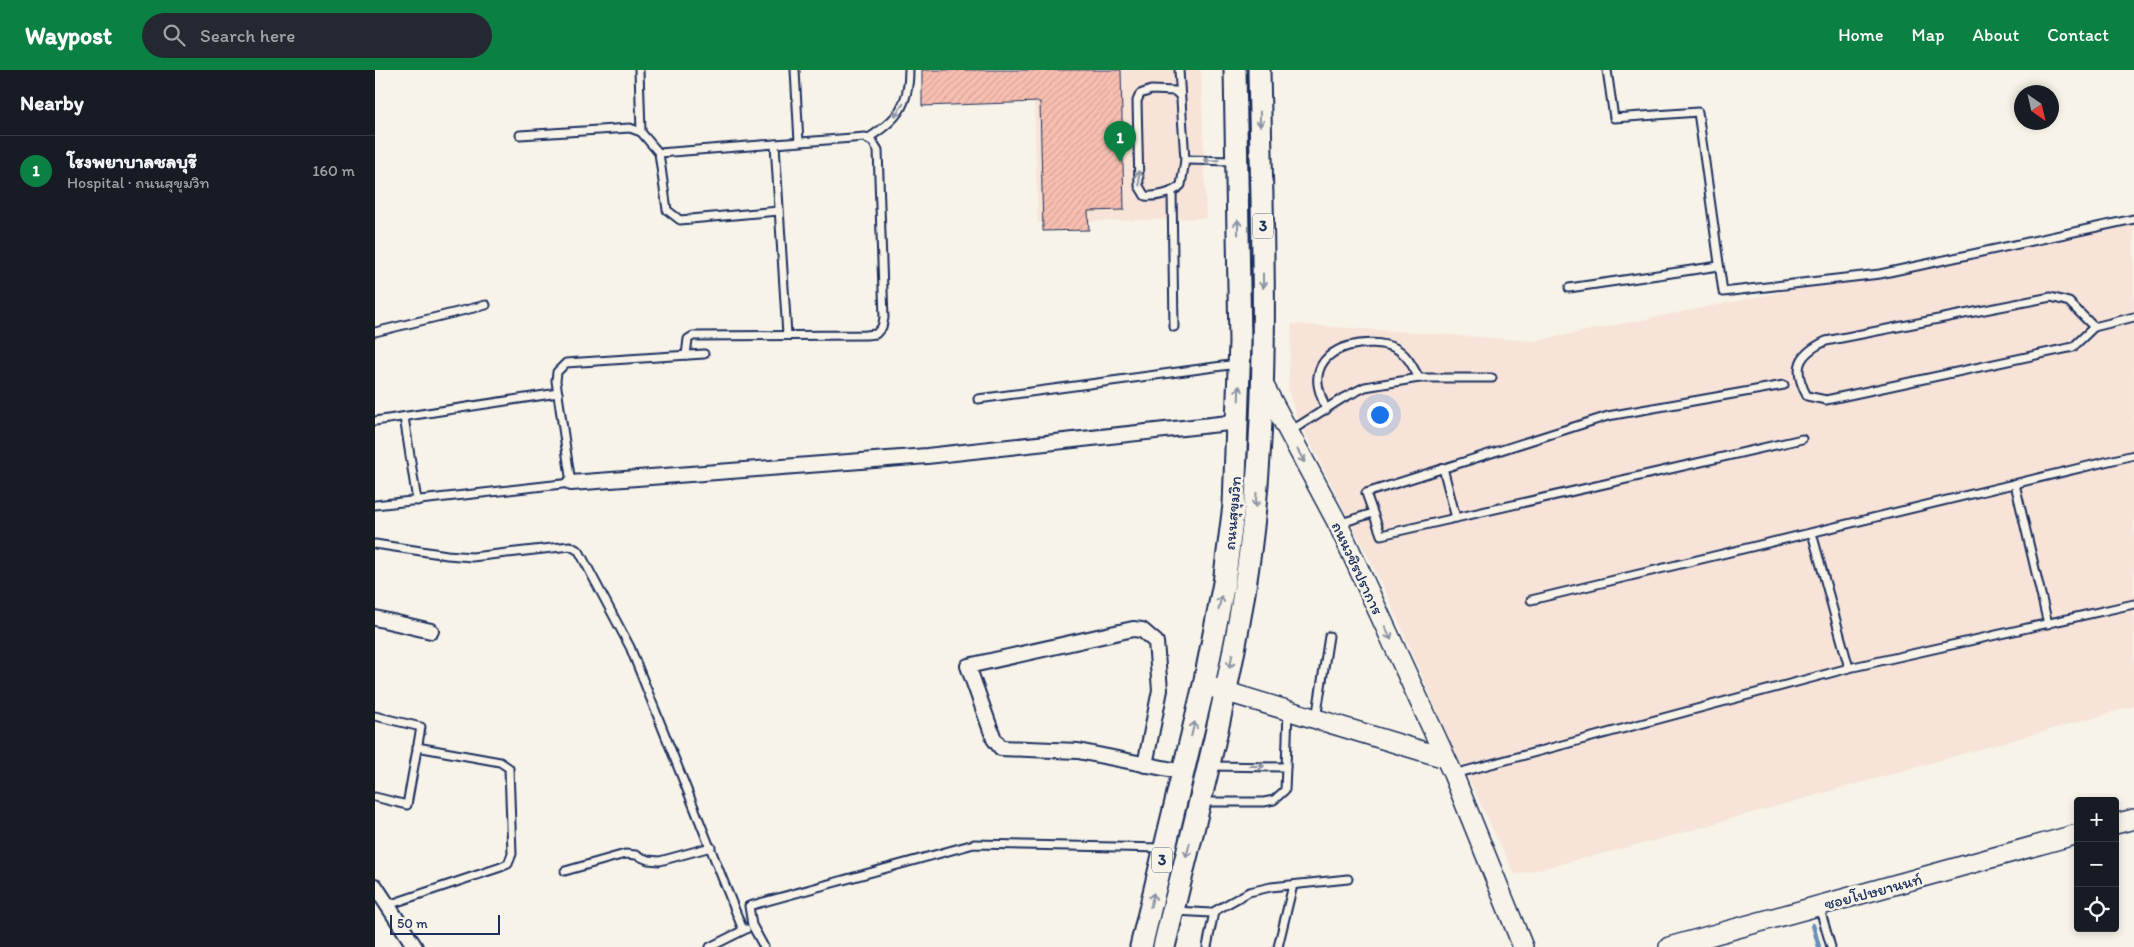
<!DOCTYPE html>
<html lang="en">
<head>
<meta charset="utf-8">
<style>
	:root { --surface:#171b24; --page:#242831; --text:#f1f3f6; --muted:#9ea1a6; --line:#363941; --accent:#0b8043 }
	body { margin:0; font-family:Itim,"Playpen Sans Thai",sans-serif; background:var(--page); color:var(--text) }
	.controls { position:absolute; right:15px; bottom:15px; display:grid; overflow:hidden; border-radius:5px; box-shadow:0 2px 8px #0003 }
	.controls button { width:45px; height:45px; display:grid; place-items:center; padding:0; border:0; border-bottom:1px solid var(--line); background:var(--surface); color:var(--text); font:25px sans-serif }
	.compass { position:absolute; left:1639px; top:15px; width:45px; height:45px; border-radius:50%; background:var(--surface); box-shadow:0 2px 8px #0003; rotate:146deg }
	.scale { position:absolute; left:15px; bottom:12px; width:110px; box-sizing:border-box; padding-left:5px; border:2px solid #1b2f5e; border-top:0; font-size:14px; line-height:18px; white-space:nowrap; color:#1b2f5e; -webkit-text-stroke:4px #f7f3e8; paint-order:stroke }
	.you { position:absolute; left:1004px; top:344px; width:18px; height:18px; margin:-12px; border:4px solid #fff; border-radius:50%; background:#1a73e8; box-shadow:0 0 0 8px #1a73e833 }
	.badge { display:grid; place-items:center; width:32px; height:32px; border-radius:50%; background:var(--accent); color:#fff; font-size:16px; font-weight:700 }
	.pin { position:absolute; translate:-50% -41px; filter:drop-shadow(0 1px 2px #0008) }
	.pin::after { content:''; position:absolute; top:26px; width:18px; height:15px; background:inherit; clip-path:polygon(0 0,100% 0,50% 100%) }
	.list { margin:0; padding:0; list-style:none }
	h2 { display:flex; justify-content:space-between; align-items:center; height:65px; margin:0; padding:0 20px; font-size:21px }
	h2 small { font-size:16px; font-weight:400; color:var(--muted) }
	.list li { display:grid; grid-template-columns:32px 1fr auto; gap:15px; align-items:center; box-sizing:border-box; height:70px; padding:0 20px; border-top:1px solid var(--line) }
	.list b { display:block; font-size:19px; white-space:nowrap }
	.list p { margin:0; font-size:16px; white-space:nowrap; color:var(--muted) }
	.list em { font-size:16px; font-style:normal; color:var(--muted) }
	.icon { flex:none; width:28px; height:28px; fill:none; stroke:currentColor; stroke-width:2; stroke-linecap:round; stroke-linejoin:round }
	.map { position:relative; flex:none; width:1759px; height:877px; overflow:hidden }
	header { display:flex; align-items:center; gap:30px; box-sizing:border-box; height:70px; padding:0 25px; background:var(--accent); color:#fff }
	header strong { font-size:24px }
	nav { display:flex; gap:28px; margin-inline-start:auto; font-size:18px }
	.search { width:350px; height:45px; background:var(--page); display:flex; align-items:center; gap:12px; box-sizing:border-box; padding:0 18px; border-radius:28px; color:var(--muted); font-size:19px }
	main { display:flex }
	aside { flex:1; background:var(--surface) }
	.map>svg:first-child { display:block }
	.built { fill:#f7e3d7 }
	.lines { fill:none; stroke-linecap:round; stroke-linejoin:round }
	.stream { stroke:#678eba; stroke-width:4.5 }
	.building { fill:url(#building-hatch); stroke:#1b2f5e }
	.lane-casing { stroke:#1b2f5e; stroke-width:11 }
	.street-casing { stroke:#1b2f5e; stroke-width:18 }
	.secondary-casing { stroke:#1b2f5e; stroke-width:22 }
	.primary-casing { stroke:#1b2f5e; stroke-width:25 }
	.lane { stroke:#f7f3e8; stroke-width:7 }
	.street { stroke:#f7f3e8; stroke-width:14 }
	.secondary { stroke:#f7f3e8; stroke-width:19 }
	.primary { stroke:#f7f3e8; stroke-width:21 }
	.oneway { stroke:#8991a3 }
	.labels { text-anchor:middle; stroke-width:5; stroke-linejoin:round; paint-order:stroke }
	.shield { fill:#f7f3e8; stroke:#5d6a87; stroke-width:1 }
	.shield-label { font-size:15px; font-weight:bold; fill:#1b2f5e }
	.street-label { font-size:16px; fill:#1b2f5e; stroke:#f7f3e8 }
</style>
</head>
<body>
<header>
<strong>Waypost</strong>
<div class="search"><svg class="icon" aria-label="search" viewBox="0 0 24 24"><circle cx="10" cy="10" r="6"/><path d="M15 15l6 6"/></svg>Search here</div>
<nav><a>Home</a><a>Map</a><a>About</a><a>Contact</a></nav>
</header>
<main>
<aside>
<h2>Nearby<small></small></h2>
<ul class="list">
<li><span class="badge">1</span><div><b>โรงพยาบาลชลบุรี</b><p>Hospital · ถนนสุขุมวิท</p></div><em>160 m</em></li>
</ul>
</aside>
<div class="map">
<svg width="1759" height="877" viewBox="0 0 1759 877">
	<defs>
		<pattern id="building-hatch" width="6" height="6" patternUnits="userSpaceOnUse" patternTransform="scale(1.25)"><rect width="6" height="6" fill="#f8bfb0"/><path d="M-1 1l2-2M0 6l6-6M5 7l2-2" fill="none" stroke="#d4a49a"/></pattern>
	</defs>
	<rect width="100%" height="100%" fill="#f7f3e8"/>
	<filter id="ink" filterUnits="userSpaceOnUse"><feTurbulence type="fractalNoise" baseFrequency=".02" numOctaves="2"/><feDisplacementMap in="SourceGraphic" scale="10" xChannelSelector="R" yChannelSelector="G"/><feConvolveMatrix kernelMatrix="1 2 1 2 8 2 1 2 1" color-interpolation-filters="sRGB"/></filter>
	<g filter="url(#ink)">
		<g class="built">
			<polygon points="546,0 826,0 831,148 663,153 659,32 547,36"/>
			<polygon points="1759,152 1759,636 1274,772 1140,805 1078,677 1010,520 921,345 913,319 917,254 1161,271"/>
		</g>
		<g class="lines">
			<polyline class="stream" points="1438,855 1444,877"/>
		</g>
		<polygon class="building" points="547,0 746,0 749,140 713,141 714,160 668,161 665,32 547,36"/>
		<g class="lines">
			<defs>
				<g id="lane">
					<polyline points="264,0 266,62"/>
					<polyline points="420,0 424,72"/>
					<path d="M804 0 810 90 806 115C798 123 782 127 770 126L764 116 762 31 765 24 776 20 800 21 805 26"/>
					<polyline points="1232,0 1239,48 1323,42 1348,222 1505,204 1759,149"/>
					<polyline points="145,65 255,58 266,62 284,83 490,67 498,72 503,80 509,248 507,257 501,264 491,265 318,266 313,269 311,285"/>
					<path d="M492 69C522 50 534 36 534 0"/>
					<polyline points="400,74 412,265"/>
					<polyline points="284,83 292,140 305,150 404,141"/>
					<polyline points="810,90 860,91"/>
					<polyline points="797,121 799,257"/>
					<polyline points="1194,218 1344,196"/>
					<path d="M1676 227 1694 232 1719 257 1698 277 1451 330 1432 326C1417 298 1423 284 1451 271Z"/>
					<polyline points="1719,257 1759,247"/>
					<polyline points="0,262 111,235"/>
					<polyline points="1409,315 1233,346 991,423 1006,465 1427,369"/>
					<polyline points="603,329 862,294"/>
					<path d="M951 340C948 330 941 317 943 306 947 274 996 267 1020 278 1032 284 1038 297 1044 308"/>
					<polyline points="29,347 42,431"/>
					<polyline points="0,351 183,323"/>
					<polyline points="914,362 968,328 990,317 1044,308 1117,308"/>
					<polyline points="1068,398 1081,448"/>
					<polyline points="1640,414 1673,554"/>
					<polyline points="0,435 196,413 181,311 182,302 191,293 329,284"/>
					<polyline points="963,454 998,443"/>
					<polyline points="1437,463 1474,598"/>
					<polyline points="0,474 72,485 97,487 195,476 204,481 255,577 368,860"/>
					<polyline points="1156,530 1759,385"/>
					<polyline points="0,646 46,657 32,735 0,727"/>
					<polyline points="941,649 954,566"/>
					<polyline points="911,697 913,641"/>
					<polyline points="1079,704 1474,598 1759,534"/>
					<polyline points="828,732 889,732 899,730 910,720 911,697 836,696"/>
					<polyline points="190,801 250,784 261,785 273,790 285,791 336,777"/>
					<polyline points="13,835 126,797 133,794 137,784 134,698 125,692 42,677"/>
					<polyline points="1444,836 1456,877"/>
					<polyline points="801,841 836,843 874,822 896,817 973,809"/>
					<polyline points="335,877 371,859"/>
					<polyline points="389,877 377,855 374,836 599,774 788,778"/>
					<polyline points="832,877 839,842"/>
					<polyline points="903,877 918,815"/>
				</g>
				<g id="street">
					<polyline points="196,413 552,386 863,352"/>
					<polyline points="0,548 56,561"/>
					<polyline points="770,695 785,620 781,572 767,560 758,559 593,596 619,669 626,678 703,681 808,702"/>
					<polyline points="0,816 40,877"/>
				</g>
				<g id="secondary">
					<polyline points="887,312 963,454 1078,704 1148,877"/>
					<polyline points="829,615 1070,688"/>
					<polyline points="1740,754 1759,749"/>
					<polyline points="1294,877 1703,764"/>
				</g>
				<g id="primary">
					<polyline points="766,877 829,615 849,513 859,435 865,272 860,0"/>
					<path d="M789 877C824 732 866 586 880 437 894 292 887 145 884 0"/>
				</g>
			</defs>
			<use href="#lane" class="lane-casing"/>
			<use href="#street" class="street-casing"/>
			<use href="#secondary" class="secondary-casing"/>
			<use href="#primary" class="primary-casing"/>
			<use href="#lane" class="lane"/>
			<use href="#street" class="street"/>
			<use href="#secondary" class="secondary"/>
			<use href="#primary" class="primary"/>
		</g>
		<defs><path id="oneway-shaft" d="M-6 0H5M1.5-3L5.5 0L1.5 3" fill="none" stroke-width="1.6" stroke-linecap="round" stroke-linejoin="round" transform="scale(1.25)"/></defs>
		<g class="oneway">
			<use href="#oneway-shaft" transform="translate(524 40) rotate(125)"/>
			<use href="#oneway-shaft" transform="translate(885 49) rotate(89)"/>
			<use href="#oneway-shaft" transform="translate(836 90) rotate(-179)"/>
			<use href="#oneway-shaft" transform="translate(764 108) rotate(-93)"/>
			<use href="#oneway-shaft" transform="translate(863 157) rotate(-91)"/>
			<use href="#oneway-shaft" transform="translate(888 211) rotate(90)"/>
			<use href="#oneway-shaft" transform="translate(864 323) rotate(-88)"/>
			<use href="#oneway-shaft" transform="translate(926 386) rotate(62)"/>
			<use href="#oneway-shaft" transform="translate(881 430) rotate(94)"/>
			<use href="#oneway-shaft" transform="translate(845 533) rotate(-79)"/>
			<use href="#oneway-shaft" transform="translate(1013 563) rotate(65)"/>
			<use href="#oneway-shaft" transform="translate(856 591) rotate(101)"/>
			<use href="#oneway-shaft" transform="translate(818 659) rotate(-76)"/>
			<use href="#oneway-shaft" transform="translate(882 696)"/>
			<use href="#oneway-shaft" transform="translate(813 780) rotate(104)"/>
			<use href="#oneway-shaft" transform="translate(777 830) rotate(-77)"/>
		</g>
	</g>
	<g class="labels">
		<g class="shield">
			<rect x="878" y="143.5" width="20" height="25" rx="4"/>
			<rect x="777" y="777.5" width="20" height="25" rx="4"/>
		</g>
		<g class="shield-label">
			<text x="888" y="161">3</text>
			<text x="787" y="795">3</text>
		</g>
		<g class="street-label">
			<text transform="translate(857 443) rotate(-85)" y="6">ถนนสุขุมวิท</text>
			<text transform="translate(983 498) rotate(65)" y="6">ถนนวชิรปราการ</text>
			<text transform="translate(1498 821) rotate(-15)" y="6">ซอยโปษยานนท์</text>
		</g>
	</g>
</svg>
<div class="controls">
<button>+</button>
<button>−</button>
<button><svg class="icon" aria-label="locate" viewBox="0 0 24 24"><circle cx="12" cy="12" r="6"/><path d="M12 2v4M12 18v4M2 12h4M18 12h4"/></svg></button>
</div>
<svg class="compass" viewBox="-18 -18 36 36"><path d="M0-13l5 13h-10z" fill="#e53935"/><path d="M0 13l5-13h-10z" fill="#9ea1a6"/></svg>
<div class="scale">50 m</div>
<div class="you"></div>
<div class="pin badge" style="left:745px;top:92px">1</div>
</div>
</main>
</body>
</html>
